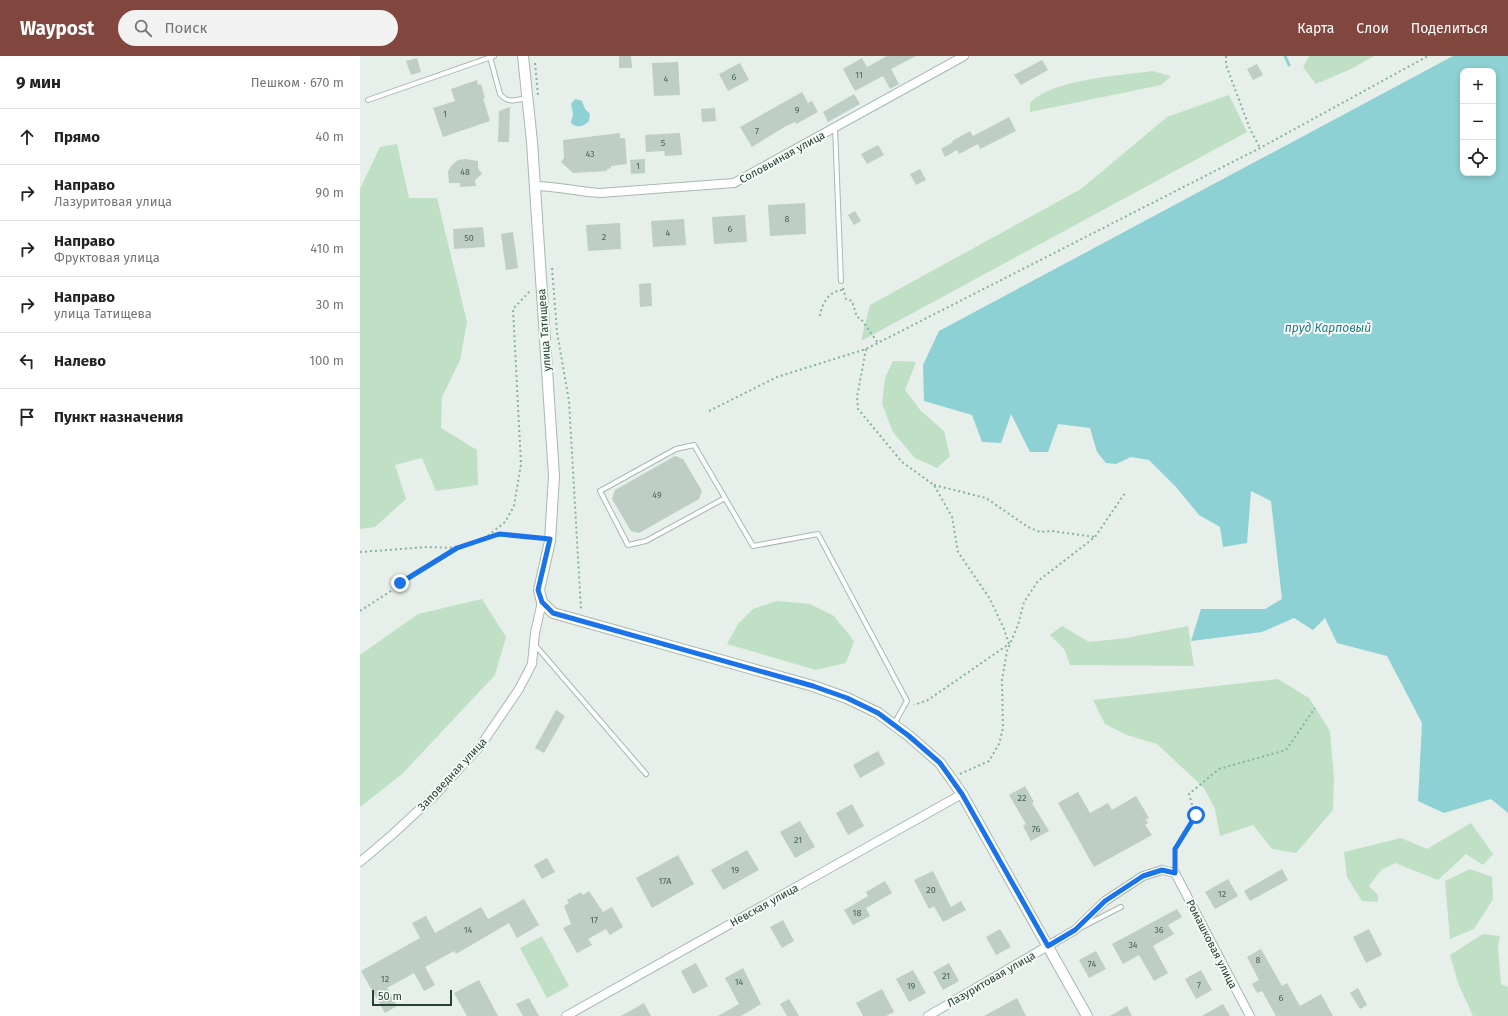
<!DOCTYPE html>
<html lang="ru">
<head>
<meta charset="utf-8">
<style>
	:root { --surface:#fff; --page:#f2f2f2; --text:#222; --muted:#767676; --line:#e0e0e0; --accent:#81463d }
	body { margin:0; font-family:"Fira Sans",sans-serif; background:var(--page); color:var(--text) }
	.controls { position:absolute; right:12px; top:12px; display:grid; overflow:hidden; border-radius:8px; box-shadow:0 2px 6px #0003 }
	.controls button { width:36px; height:36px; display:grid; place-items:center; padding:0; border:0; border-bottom:1px solid var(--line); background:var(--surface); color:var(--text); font:20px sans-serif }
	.scale { position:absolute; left:12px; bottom:10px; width:80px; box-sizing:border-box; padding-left:4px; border:2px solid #244236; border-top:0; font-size:11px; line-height:14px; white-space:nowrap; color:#244236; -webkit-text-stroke:3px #f7fbf8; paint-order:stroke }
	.stop { position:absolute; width:12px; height:12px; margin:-9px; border:3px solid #1a73e8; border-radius:50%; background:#fff }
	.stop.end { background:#1a73e8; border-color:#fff; box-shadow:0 1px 4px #0008 }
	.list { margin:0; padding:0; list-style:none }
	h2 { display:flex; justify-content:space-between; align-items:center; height:52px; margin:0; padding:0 16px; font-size:17px }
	h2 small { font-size:13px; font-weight:400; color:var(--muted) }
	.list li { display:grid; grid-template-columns:26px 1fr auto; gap:12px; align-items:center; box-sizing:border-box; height:56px; padding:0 16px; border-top:1px solid var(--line) }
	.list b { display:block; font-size:15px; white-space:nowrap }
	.list p { margin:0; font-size:13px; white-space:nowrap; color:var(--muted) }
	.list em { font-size:13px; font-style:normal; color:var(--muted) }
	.icon { flex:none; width:22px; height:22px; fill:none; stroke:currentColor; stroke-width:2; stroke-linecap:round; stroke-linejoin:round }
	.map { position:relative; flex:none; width:1148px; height:960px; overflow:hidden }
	header { display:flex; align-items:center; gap:24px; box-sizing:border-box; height:56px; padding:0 20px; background:var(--accent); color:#fff }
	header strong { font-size:19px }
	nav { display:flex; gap:22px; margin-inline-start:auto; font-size:14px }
	.search { width:280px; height:36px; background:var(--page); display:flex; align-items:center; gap:10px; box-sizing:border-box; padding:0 14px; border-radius:22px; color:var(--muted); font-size:15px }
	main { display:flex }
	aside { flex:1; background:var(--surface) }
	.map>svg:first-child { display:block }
	.green { fill:#bfe0c4 }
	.water { fill:#8dd1d4; fill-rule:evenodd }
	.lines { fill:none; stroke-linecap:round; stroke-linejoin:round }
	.stream { stroke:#8dd1d4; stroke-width:3 }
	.building { fill:#becdc5 }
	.service-casing { stroke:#a8b8b0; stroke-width:6 }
	.minor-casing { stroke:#a8b8b0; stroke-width:10 }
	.tertiary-casing { stroke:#a8b8b0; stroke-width:12 }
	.path { stroke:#86b3a0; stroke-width:2; stroke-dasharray:2 3; stroke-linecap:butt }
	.service { stroke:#fff; stroke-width:4 }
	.minor { stroke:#fff; stroke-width:8 }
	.tertiary { stroke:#fff; stroke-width:10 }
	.route { stroke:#1a73e8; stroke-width:5 }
	.labels { text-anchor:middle; stroke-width:4; stroke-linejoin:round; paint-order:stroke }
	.number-label { font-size:9px; fill:#4a655a }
	.street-label { font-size:11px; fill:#244236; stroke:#f7fbf8 }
	.water-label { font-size:12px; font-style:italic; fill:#1b7b80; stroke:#f7fbf8 }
</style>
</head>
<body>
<header>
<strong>Waypost</strong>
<div class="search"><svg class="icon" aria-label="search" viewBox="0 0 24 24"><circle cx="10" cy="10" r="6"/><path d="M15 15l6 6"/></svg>Поиск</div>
<nav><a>Карта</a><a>Слои</a><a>Поделиться</a></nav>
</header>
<main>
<aside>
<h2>9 мин<small>Пешком · 670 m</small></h2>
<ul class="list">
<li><svg class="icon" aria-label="ahead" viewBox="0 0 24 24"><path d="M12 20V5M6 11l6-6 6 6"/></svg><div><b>Прямо</b></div><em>40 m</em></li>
<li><svg class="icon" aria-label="right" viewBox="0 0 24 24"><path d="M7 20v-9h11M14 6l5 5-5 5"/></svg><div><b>Направо</b><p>Лазуритовая улица</p></div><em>90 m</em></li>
<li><svg class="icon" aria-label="right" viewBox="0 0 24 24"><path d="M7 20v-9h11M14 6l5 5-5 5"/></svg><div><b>Направо</b><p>Фруктовая улица</p></div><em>410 m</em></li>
<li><svg class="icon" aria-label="right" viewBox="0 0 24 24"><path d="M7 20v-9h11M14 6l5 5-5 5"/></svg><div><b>Направо</b><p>улица Татищева</p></div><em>30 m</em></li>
<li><svg class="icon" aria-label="left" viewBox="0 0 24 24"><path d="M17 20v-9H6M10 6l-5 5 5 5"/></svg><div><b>Налево</b></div><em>100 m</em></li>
<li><svg class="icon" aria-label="arrive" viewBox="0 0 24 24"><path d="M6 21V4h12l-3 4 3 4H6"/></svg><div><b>Пункт назначения</b></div></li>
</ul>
</aside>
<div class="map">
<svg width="1148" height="960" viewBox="0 0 1148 960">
	<rect width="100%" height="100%" fill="#e6efea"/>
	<g class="green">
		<polygon points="949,0 1014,0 991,13 956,28 943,11"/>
		<path d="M792 15 811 20 801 29 670 56V47C692 23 759 20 792 15Z"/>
		<polygon points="869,39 887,76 501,285 510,249 721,133 807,61"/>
		<polygon points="37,88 49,142 77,142 107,266 100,304 82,341 81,372 117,394 118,429 76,435 62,402 35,409 46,443 15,471 0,473 0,133 20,91"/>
		<polygon points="533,305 556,306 545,334 561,355 584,375 590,400 577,412 555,402 533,376 522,348 525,322"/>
		<polygon points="122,543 146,581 135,619 42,718 0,751 0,599 58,558"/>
		<polygon points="417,545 450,548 474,560 494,585 486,607 456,614 367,588 378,568 393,553"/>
		<polygon points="702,570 729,586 766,582 828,570 834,610 710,609 705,594 690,579"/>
		<polygon points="918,623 949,642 970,675 974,723 973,754 936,797 912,793 893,769 860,780 855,753 844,732 797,688 767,679 745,668 733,644"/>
		<polygon points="1111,767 1133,798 1123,809 1106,798 1078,824 1035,807 1021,814 1009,830 1018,839 1018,846 1002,845 987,821 984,796 1041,782 1067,793"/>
		<polygon points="1110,813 1132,821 1133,843 1114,873 1090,883 1085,825"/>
		<polygon points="1123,878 1140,880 1138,891 1141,928 1148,931 1148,960 1113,960 1098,927 1090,899"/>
		<polygon points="182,880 209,930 187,942 160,892"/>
	</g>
	<g class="water">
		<path d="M1093 0H1148V757L1131 743 1084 757 1058 745 1062 667 1027 600 977 587 965 562 953 574 934 562 902 576 831 585 841 553H905L922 543 911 445 891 435 887 487 863 491 860 471 839 459 816 431 789 404 771 401 756 408 746 407 737 396 730 372 698 368 688 396H670L651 358 641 387 622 386 612 359 564 345 563 309 579 275ZM1103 15H1133V117H1103Z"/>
		<path d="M215 43 222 45 225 53 230 58 229 65C225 70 217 73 211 67L213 58 211 48Z"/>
	</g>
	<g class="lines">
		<polyline class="stream" points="925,0 929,9"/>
	</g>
	<g class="building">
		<polygon points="259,0 271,0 272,12 259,12"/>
		<polygon points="527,0 556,0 531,13 539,28 530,33 523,20 495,35 483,13 502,2 507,11"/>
		<polygon points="57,2 61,16 51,19 46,5"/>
		<polygon points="682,4 688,14 661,29 654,19"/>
		<polygon points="318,6 320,39 294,40 292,7"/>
		<polygon points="380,7 389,24 368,35 359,18"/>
		<polygon points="897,8 903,19 893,24 887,13"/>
		<polygon points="117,24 118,29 121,28 125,42 123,42 130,65 83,81 73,52 95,45 91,33"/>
		<polygon points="442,36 448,47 452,45 458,56 436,68 435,66 426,70 392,91 380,71"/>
		<polygon points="494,38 500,48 468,66 463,56"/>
		<polygon points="150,51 149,86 138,86 139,55"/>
		<polygon points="355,52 356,65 342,66 341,53"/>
		<polygon points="649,61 656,75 620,93 618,88 599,98 597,94 585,101 581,93 593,86 592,85 610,75 613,80"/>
		<polygon points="260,77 260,82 265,82 267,108 251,110 251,112 247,113 247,115 213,117 201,106 204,102 203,84"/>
		<polygon points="320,77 322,99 305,100 304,95 286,96 285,79"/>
		<polygon points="518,89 524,99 507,108 501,98"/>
		<polygon points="105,103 118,105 118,112 122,118 115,124 116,130 100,131 100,127 89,127 88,115 92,109 98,104"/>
		<polygon points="285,103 285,117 271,118 270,104"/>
		<polygon points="560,113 566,124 556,129 550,118"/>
		<polygon points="445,147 446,178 410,180 408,149"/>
		<polygon points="495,155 501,165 494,169 488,159"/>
		<polygon points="385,159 387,186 354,188 352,161"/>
		<polygon points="324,163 326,189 293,191 291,165"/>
		<polygon points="260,167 261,193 228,195 226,169"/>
		<polygon points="123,171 125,191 94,193 93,173"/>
		<polygon points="153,176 158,212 146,214 141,178"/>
		<polygon points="291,227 292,250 280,251 279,228"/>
		<polygon points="315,400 323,403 342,435 339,443 279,477 271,475 252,443 255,434"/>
		<polygon points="196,654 205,660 184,697 175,692"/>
		<polygon points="518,695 525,708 500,722 493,709"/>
		<polygon points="665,730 674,746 672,747 689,775 671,785 663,770 666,768 649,739"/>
		<polygon points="718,736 730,757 748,747 752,754 776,740 789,762 786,763 788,767 785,769 792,779 734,811 698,747"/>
		<polygon points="492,748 504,770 488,779 476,757"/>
		<polygon points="440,765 455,791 435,802 420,776"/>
		<polygon points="387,794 399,814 363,834 351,814"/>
		<polygon points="318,799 334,828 292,852 276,822"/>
		<polygon points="187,802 195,816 182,823 174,809"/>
		<polygon points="922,813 928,824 890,845 884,835"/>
		<polygon points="573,815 591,851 601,845 606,854 583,866 574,850 569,853 554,824"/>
		<polygon points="868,823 878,840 855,853 845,836"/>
		<polygon points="525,825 532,837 506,852 510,860 493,869 484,854 508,840 506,836"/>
		<polygon points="229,835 243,856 252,851 263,871 250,879 246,873 228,883 232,889 217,897 203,872 211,868 204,850 209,847 207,844 221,836 223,839"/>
		<polygon points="164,843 179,869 157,882 149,867 96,898 94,895 65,911 75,929 64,935 54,917 27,932 37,950 25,957 1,915 60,882 52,867 66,860 75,877 121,851 128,863"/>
		<polygon points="817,853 822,861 808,869 814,878 793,890 808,917 794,925 779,899 763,908 752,888"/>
		<polygon points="423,864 434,885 422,892 410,871"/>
		<polygon points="640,873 651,891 636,899 626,881"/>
		<polygon points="1009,873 1022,899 1006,907 993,881"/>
		<polygon points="901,893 922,930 927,927 940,950 961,938 973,960 916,960 902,935 897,937 892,928 899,924 887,901"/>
		<polygon points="736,895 746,913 729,922 719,904"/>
		<polygon points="336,907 348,930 333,938 321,915"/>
		<polygon points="589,907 599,925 583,934 573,916"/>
		<polygon points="383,912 401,948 381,960 358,960 379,948 365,922"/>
		<polygon points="553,914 566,937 549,946 536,923"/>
		<polygon points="841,914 852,934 836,943 825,923"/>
		<polygon points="119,924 138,960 107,960 94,937"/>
		<polygon points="998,932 1007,949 1000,953 990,937"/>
		<polygon points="522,933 534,956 526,960 503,960 496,947"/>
		<polygon points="169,942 179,960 163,960 156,948"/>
		<polygon points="657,942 666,960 624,960"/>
		<polygon points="429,943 439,960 427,960 420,948"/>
		<polygon points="284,947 291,960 261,960"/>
		<polygon points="863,948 870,960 842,960"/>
		<polygon points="767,950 772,960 750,960"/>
	</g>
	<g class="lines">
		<defs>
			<g id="service">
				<path d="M130 1 140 38C148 48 156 44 167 42"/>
				<polyline points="8,44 134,0"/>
				<polyline points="475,71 481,225"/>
				<polyline points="365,442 286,485 268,489 240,435 316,393 334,389 393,490 458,478 547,645 534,668"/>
				<polyline points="175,589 286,718"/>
				<polyline points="722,871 761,851"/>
			</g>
			<g id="minor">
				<path d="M175 130C197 130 218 136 240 137L374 127 604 0"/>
				<polyline points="0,806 33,778 75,739 121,689 159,633 172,608 175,577 182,546"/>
				<polyline points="206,960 602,738"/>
				<polyline points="568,960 715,874 745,845 783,820 802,814 815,817 890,960"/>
			</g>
			<polyline id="tertiary" points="163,0 172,86 194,420 190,485 179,534 182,546 193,557 453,630 487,642 518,657 549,680 580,707 602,738 727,960"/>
		</defs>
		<use href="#service" class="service-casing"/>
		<use href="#minor" class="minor-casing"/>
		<use href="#tertiary" class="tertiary-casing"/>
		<g class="path">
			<polyline points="866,0 866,9 890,73 900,92"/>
			<polyline points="175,7 178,39"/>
			<polyline points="192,212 197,276 209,345 221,554"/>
			<polyline points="483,232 486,243 492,245 497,261 501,263 518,287"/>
			<path d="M460 260C461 248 470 234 483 234"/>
			<polyline points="506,293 497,341 498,353 542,406 574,429 592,461 598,496 630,543 644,573 649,588 568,644 554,649"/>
			<polyline points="349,355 417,321 506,293 900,92 1068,0"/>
			<polyline points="574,429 626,442 668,471 680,476 692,475 735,481"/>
			<polyline points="124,483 145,466 154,450 161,408 153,253 171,234"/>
			<polyline points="0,496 68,491 97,492 139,479 180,481"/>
			<polyline points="0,555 96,493"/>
			<polyline points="600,718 629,705 639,688 643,672 642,624 647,595 658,569 664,546 678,525 735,481 765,437"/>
			<polyline points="815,808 815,793 835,759 829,738 859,713 926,694 955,652"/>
		</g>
		<use href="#service" class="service"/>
		<use href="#minor" class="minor"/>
		<use href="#tertiary" class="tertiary"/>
	</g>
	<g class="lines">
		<polyline class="route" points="40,527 97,492 139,478 190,483 178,534 182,546 193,557 453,630 487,642 518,657 549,680 580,707 602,738 688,890 715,874 745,845 783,820 802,814 815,817 815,793 836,759"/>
	</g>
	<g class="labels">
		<g class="number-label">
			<text x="499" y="22">11</text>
			<text x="374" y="24">6</text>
			<text x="306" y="26">4</text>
			<text x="437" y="57">9</text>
			<text x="85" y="61">1</text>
			<text x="397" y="78">7</text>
			<text x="303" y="90">5</text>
			<text x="230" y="101">43</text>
			<text x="278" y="113">1</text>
			<text x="105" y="119">48</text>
			<text x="427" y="166">8</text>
			<text x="370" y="176">6</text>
			<text x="308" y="180">4</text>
			<text x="244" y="184">2</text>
			<text x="109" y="185">50</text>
			<text x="297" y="442">49</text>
			<text x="662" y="745">22</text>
			<text x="676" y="776">76</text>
			<text x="438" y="787">21</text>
			<text x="375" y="817">19</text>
			<text x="305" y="828">17А</text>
			<text x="571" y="837">20</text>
			<text x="862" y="841">12</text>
			<text x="497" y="860">18</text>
			<text x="234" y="867">17</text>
			<text x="108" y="877">14</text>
			<text x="799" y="877">36</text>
			<text x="773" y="892">34</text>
			<text x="898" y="907">8</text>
			<text x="732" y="911">74</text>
			<text x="586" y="923">21</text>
			<text x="25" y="926">12</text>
			<text x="379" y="929">14</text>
			<text x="839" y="932">7</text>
			<text x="551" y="933">19</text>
			<text x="921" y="945">6</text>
		</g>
		<g class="street-label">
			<text transform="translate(422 101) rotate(-29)" y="4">Соловьиная улица</text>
			<text transform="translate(184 274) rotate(-94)" y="4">улица Татищева</text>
			<text transform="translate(92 718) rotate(-47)" y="4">Заповедная улица</text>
			<text transform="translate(404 849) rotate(-29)" y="4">Невская улица</text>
			<text transform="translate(852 888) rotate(63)" y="4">Ромашковая улица</text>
			<text transform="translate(631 923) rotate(-30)" y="4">Лазуритовая улица</text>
		</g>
		<g class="water-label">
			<text x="968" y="276">пруд Карповый</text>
		</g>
	</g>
</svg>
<div class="controls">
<button>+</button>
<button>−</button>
<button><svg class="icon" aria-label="locate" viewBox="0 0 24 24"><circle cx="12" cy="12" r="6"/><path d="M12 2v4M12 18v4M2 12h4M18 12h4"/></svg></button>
</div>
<div class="scale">50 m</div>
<div class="stop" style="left:836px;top:759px"></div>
<div class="stop end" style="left:40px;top:527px"></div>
</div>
</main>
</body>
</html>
